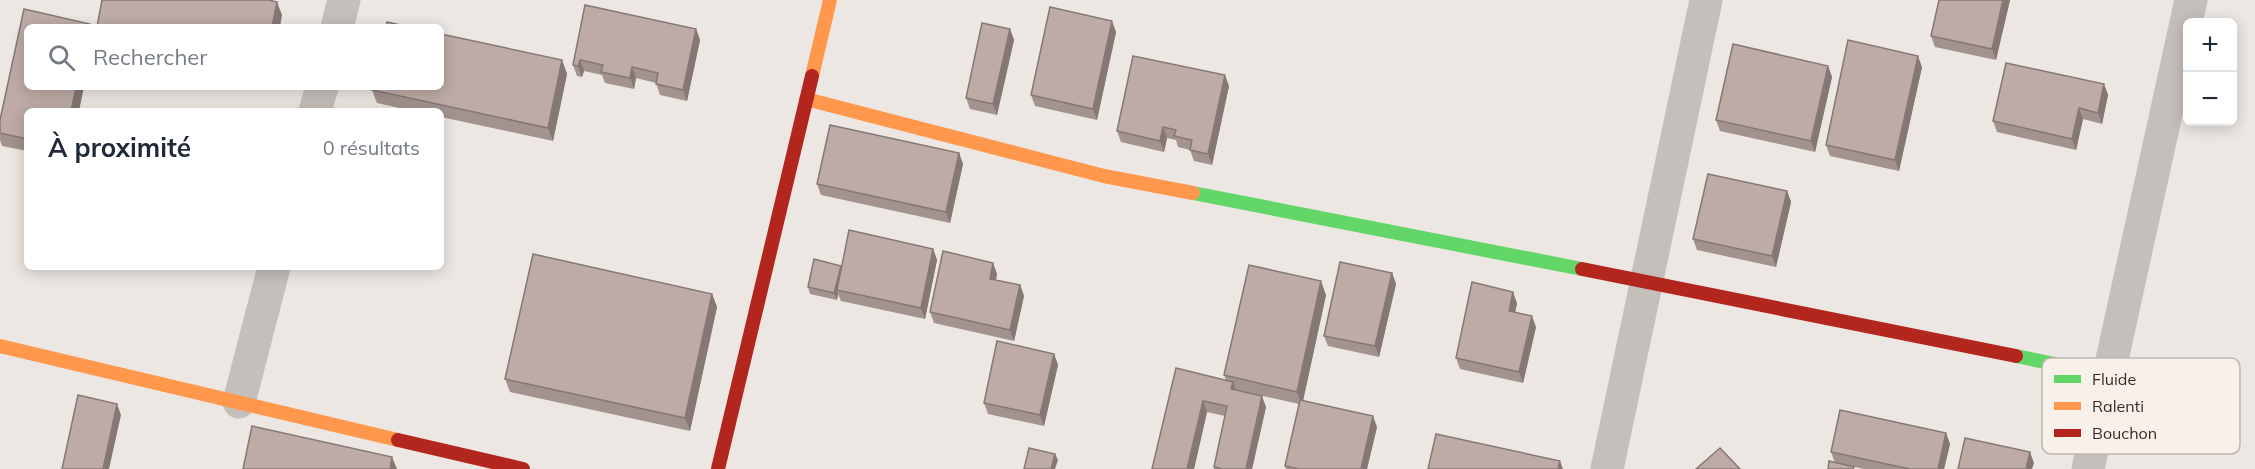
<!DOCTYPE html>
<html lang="fr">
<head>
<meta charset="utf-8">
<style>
	:root { --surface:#fff; --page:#f6f6f7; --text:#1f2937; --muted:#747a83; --line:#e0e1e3 }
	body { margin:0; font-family:Mulish,sans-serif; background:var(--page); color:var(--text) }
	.controls { position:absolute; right:18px; top:18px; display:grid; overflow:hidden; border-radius:9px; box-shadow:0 3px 15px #0003 }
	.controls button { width:54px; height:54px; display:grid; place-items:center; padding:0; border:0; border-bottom:2px solid var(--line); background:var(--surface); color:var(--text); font:30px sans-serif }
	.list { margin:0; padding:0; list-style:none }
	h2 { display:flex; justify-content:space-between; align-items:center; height:78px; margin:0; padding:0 24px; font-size:26px }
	h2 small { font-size:20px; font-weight:400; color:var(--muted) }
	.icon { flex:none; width:33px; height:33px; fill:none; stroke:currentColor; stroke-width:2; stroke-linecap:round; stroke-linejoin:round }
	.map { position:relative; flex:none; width:2255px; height:469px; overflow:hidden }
	.search { position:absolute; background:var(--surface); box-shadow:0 3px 15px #0003; left:24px; top:24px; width:420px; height:66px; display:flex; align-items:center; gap:15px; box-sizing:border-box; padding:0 21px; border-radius:9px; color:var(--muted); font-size:22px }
	.panel { position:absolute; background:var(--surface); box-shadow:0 3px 15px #0003; left:24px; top:108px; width:420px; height:162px; border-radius:9px }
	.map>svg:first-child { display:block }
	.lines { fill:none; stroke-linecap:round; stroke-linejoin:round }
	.street { stroke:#c5bfbb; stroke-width:33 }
	.fast { stroke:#63d668; stroke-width:14 }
	.slow { stroke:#ff974d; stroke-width:14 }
	.jam { stroke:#b3261e; stroke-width:14 }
	.wall { fill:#a3938f }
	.shaded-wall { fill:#857874 }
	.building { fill:#beaba6; stroke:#857874; stroke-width:1.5 }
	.key { fill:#f8f1ea; stroke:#beb6b0; stroke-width:1.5 }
	.key-label { font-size:16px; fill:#352c29 }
</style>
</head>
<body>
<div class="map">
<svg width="2255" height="469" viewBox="0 0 2255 469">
	<rect width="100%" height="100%" fill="#ece7e2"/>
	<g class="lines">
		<g class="street">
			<polyline points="337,27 344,0"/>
			<polyline points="315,111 322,87"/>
			<polyline points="239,402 274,267"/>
			<polyline points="1607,469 1706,0"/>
			<polyline points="2088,469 2191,0"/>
		</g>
		<g class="fast">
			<polyline points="1193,193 1582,269"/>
			<polyline points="2016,356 2108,375"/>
		</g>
		<g class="slow">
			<polyline points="812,76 830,0"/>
			<polyline points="806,99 1104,176 1193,193"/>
			<polyline points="0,346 398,440"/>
		</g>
		<g class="jam">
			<polyline points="1582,269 2016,356"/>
			<polyline points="398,440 523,469"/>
			<polyline points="718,469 812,76"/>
		</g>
	</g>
	<g class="wall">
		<polygon points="1939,0 2010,0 1996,60 1935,47 1931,36"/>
		<polygon points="585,5 696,29 700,40 687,101 660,95 656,83 636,78 634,89 605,83 602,75 584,71 582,77 577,76 573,65"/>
		<polygon points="1010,29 1014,40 997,115 970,109 966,98"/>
		<polygon points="1116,32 1097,120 1035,106 1031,95"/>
		<polygon points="562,60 567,74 553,141 441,117 441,111 413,111 377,103 372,90"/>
		<polygon points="1828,66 1832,77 1815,152 1720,131 1716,120"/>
		<polygon points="1922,67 1899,171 1830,156 1826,145"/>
		<polygon points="2104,84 2108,95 2102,124 2083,119 2076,150 1997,132 1993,121"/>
		<polygon points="1229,86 1212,165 1194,161 1190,150 1178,147 1176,140 1167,138 1164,152 1121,142 1117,131"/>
		<polygon points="27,111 27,151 2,146 0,140 0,120"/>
		<polygon points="959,153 963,164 950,223 821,195 817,184"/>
		<polygon points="1787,191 1791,202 1776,267 1697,250 1693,239"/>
		<polygon points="933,249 937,260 925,319 841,301 838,294 837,300 810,294 808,287 841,266 842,268"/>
		<polygon points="993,263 997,274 996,280 1020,285 1024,296 1014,341 934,323 930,312"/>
		<polygon points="1392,273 1396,284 1379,357 1328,346 1324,336"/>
		<polygon points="712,294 717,307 690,431 510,392 505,379"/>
		<polygon points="1326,295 1303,401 1377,427 1367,469 1286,469 1285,466 1299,404 1236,390 1266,407 1252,469 1214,469 1214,467 1225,416 1207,412 1194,469 1152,469 1176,368 1226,380 1224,375"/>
		<polygon points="1517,303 1515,313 1536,327 1523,383 1460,369 1456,358"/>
		<polygon points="1054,354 1058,365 1044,426 988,414 984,403"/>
		<polygon points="1946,433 1950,444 1944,469 1864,469 1835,463 1831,452"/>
	</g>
	<g class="shaded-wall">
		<polygon points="2003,0 2010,0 1996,60 1992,49"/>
		<polygon points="277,2 282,15 280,27 272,27"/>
		<polygon points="1112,21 1116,32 1097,120 1093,109"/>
		<polygon points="696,29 700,40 687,101 683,90"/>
		<polygon points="1010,29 1014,40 997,115 993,104"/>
		<polygon points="1918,56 1922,67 1899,171 1895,160"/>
		<polygon points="562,60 567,74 553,141 548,128"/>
		<polygon points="580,60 584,71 582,77 578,66"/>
		<polygon points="1828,66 1832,77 1815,152 1811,141"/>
		<polygon points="632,67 636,78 634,89 630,78"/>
		<polygon points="1225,75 1229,86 1212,165 1208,154"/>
		<polygon points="2104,84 2108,95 2102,124 2098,113"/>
		<polygon points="76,87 84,87 79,111 71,111"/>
		<polygon points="2079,108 2083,119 2076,150 2072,139"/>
		<polygon points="1163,127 1167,138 1164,152 1160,141"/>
		<polygon points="959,153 963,164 950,223 946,212"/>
		<polygon points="1787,191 1791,202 1776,267 1772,256"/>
		<polygon points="933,249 937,260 925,319 921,308"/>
		<polygon points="993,263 997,274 994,290 990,279"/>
		<polygon points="841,266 843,272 837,290 838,294 837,300 834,293"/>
		<polygon points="1392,273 1396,284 1379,357 1375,346"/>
		<polygon points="1321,281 1326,295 1302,405 1297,392"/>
		<polygon points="1020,285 1024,296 1014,341 1010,330"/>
		<polygon points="1513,292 1517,303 1513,322 1509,311"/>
		<polygon points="712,294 717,307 690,431 685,418"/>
		<polygon points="1532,316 1536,327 1523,383 1519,372"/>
		<polygon points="1054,354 1058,365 1044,426 1040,415"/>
		<polygon points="1233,382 1237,393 1231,389"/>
		<polygon points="1262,396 1266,407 1252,469 1246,469"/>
		<polygon points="1203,401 1207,412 1194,469 1187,469"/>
		<polygon points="117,404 121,415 109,469 103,469"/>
		<polygon points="1373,416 1377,427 1367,469 1361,469"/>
		<polygon points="1946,433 1950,444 1944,469 1938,469"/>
		<polygon points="2030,452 2034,463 2032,469 2026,469"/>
		<polygon points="1055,454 1058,460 1055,469 1051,469"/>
		<polygon points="392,457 397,469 390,469"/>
		<polygon points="1560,461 1563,469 1558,469"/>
	</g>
	<g class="building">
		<polygon points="102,0 269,0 277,2 272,27 97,27"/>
		<polygon points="1939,0 2003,0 1992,49 1931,36"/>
		<polygon points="585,5 696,29 683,90 656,84 658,73 632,67 630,78 601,72 603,65 580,60 578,66 573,65"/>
		<polygon points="1050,7 1112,21 1093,109 1031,95"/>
		<polygon points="24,9 90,24 90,27 27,27 27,87 76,87 71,111 27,111 27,139 0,133 0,120"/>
		<polygon points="387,22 409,27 386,27"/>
		<polygon points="982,23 1010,29 993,104 966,98"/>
		<polygon points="441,34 562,60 548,128 372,90 373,87 441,87"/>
		<polygon points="1848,40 1918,56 1895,160 1826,145"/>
		<polygon points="1733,44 1828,66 1811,141 1716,120"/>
		<polygon points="1133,56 1225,75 1208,154 1190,150 1192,140 1174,136 1176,130 1163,127 1160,141 1117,131"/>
		<polygon points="2006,63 2104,84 2098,113 2079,108 2072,139 1993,121"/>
		<polygon points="830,125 959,153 946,212 817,184"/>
		<polygon points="1708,174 1787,191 1772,256 1693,239"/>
		<polygon points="849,230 933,249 921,308 837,290"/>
		<polygon points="943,251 993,263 990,279 1020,285 1010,330 930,312"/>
		<polygon points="533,254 712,294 685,418 505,379"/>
		<polygon points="814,259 841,266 834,293 808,287"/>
		<polygon points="1340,262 1392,273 1375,346 1324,336"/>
		<polygon points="1249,265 1321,281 1297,392 1224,375"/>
		<polygon points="1472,282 1513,292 1509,311 1532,316 1519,372 1456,358"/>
		<polygon points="997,341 1054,354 1040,415 984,403"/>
		<polygon points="1176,368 1233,382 1231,389 1262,396 1246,469 1222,469 1214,467 1227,406 1203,401 1187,469 1152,469"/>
		<polygon points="78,395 117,404 103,469 62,469"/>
		<polygon points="1300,400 1373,416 1361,469 1299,469 1285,466"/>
		<polygon points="1840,410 1946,433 1938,469 1910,469 1831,452"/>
		<polygon points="252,426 392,457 390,469 243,469"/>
		<polygon points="1436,434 1560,461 1558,469 1428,469"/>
		<polygon points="1965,438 2030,452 2026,469 1958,469"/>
		<polygon points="1029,448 1055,454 1051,469 1024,469"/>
		<polygon points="1720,448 1740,469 1696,469"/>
		<polygon points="1829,461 1854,467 1853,469 1828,469"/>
	</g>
	<rect x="2042" y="358" width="198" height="96" rx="9" class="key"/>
	<rect x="2054" y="375" width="27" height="8" fill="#63d668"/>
	<rect x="2054" y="402" width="27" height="8" fill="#ff974d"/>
	<rect x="2054" y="429" width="27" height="8" fill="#b3261e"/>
	<g class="key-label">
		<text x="2092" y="385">Fluide</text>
		<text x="2092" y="412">Ralenti</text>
		<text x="2092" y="439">Bouchon</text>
	</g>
</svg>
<div class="controls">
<button>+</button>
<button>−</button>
</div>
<div class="search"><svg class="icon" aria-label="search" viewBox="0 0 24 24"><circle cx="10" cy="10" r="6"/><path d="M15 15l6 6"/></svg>Rechercher</div>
<section class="panel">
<h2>À proximité<small>0 résultats</small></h2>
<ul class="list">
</ul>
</section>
</div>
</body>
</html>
